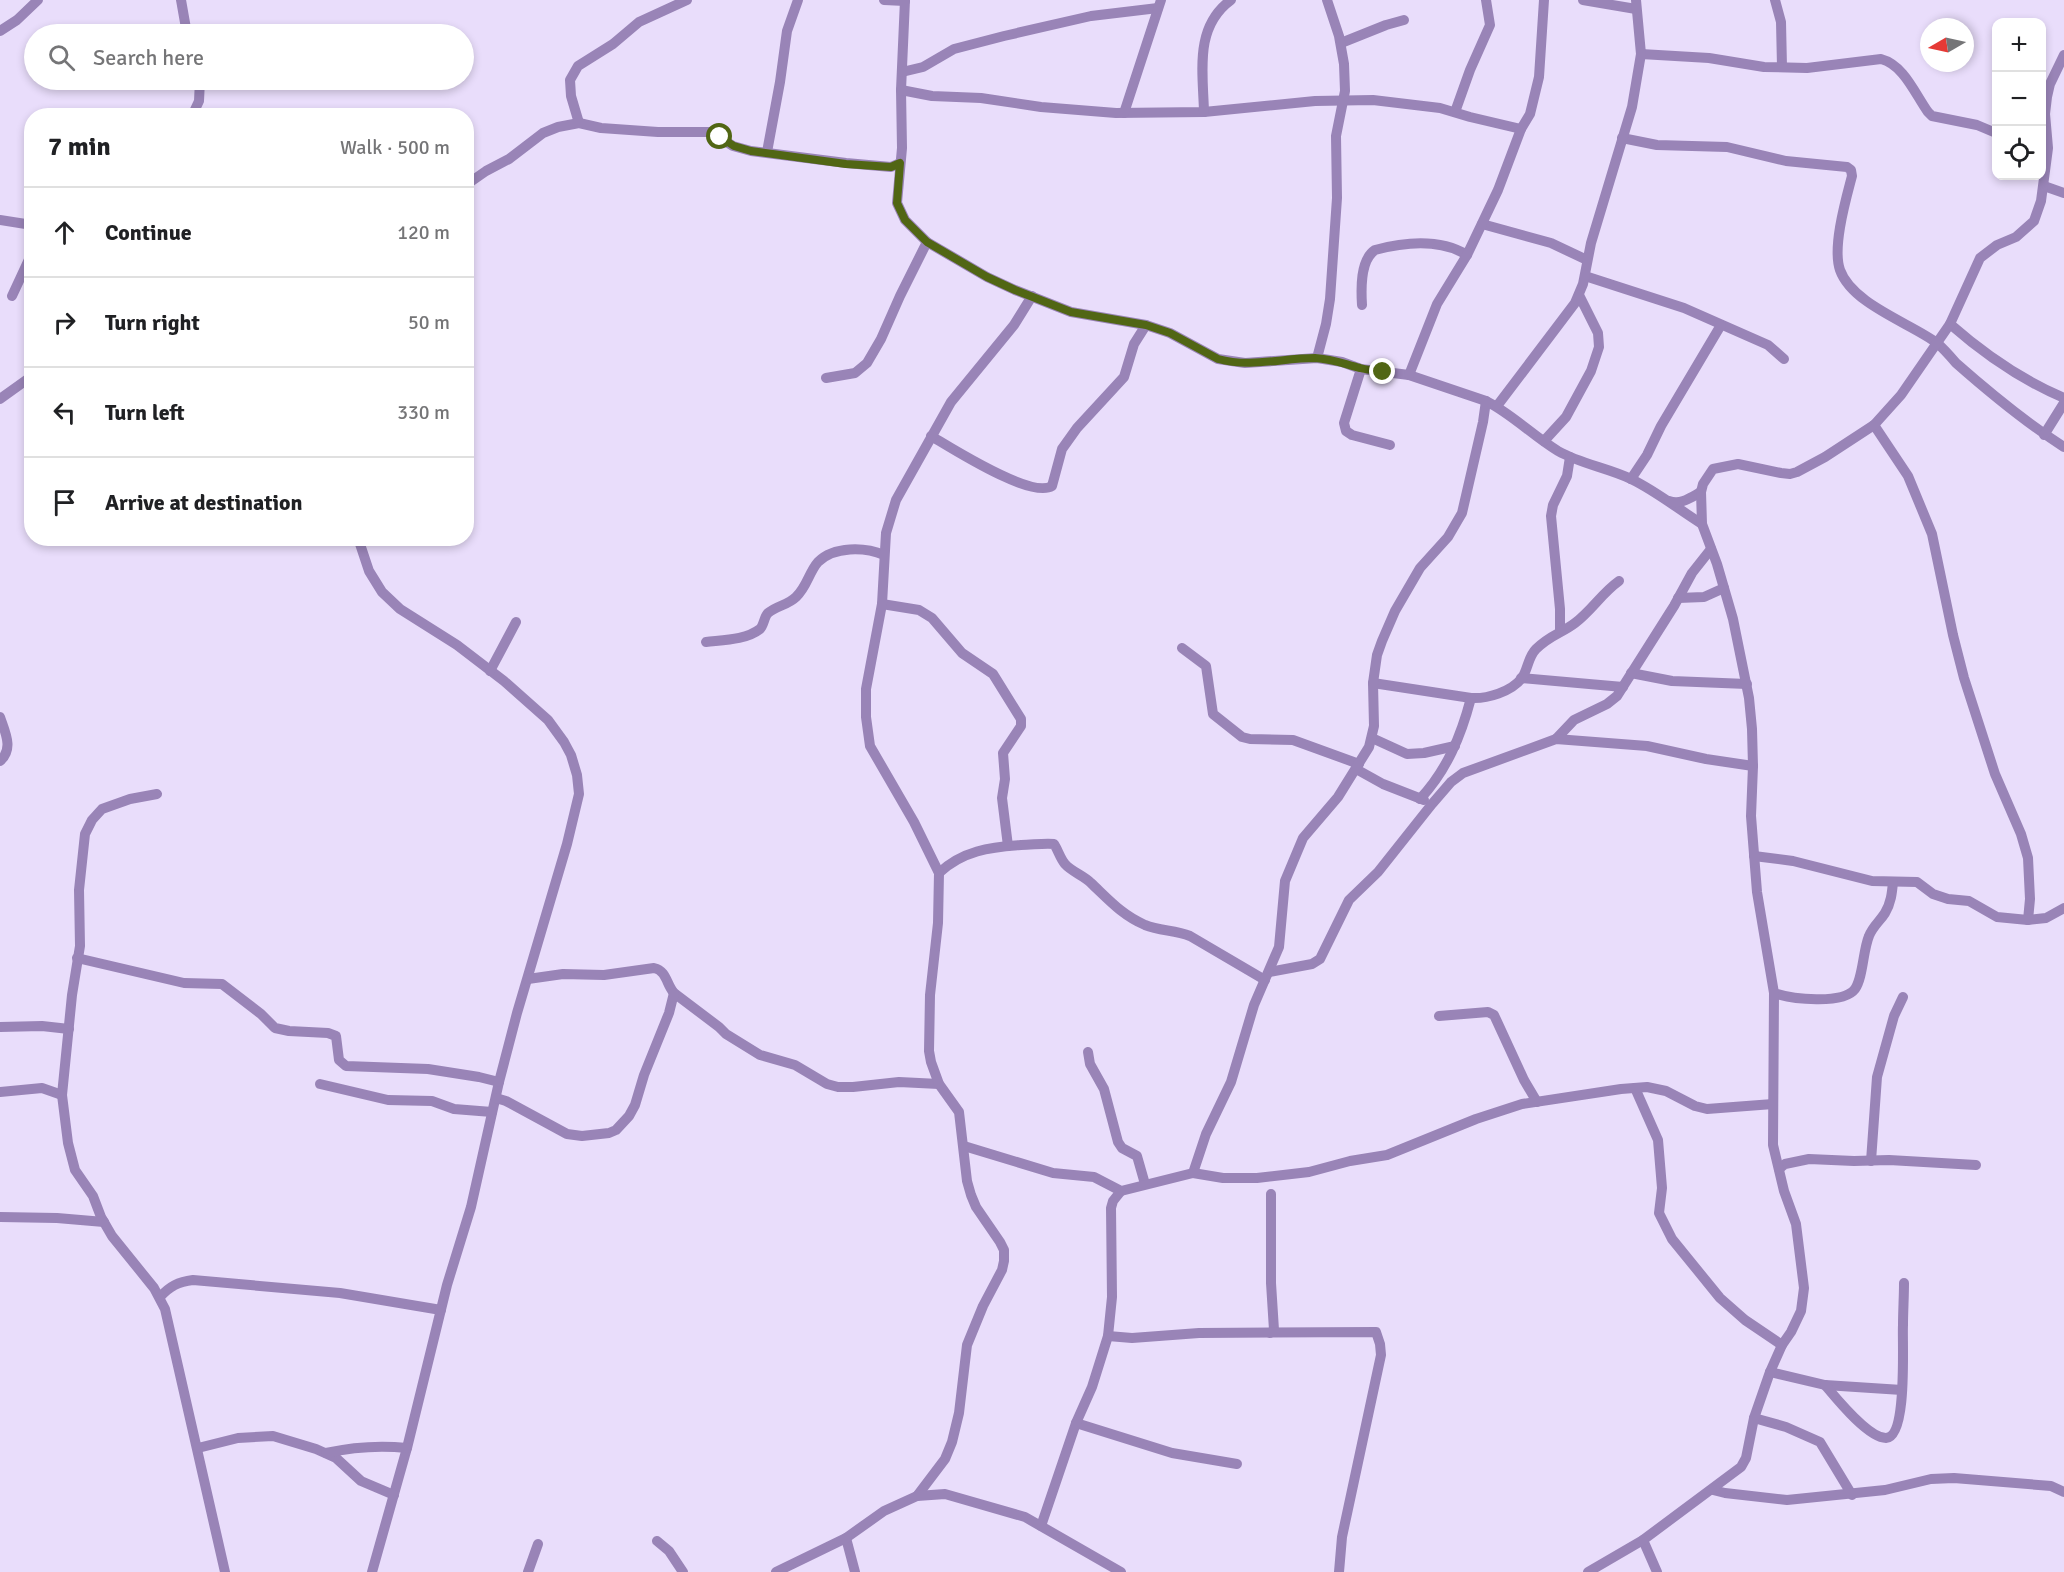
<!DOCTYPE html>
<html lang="en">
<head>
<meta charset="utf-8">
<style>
	:root { --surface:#fff; --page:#f2f2f2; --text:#202124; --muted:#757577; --line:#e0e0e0 }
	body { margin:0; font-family:Signika,sans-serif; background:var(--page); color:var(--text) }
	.controls { position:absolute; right:18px; top:18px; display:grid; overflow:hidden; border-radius:12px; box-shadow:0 3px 9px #0003 }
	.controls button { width:54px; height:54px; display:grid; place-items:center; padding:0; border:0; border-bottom:2px solid var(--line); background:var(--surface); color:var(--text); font:30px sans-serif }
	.compass { position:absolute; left:1920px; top:18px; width:54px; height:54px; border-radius:50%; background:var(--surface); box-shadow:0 3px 9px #0003; rotate:261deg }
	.stop { position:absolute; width:18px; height:18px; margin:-14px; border:4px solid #516614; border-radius:50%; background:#fff }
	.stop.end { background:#516614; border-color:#fff; box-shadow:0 2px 6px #0008 }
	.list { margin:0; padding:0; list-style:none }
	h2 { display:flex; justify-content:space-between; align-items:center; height:78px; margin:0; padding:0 24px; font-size:26px }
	h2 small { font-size:20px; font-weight:400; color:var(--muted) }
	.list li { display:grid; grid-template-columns:39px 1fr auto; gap:18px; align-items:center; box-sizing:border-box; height:90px; padding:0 24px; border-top:2px solid var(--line) }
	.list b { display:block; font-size:22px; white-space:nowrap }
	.list em { font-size:20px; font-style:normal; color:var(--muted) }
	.icon { flex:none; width:33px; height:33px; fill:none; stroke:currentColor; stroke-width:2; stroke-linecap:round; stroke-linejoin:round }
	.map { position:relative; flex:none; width:2064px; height:1572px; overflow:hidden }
	.search { position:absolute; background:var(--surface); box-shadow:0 3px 9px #0003; left:24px; top:24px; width:450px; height:66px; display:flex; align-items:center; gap:15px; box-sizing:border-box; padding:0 21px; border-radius:33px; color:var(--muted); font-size:22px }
	.panel { position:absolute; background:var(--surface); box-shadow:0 3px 9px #0003; left:24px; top:108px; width:450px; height:438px; border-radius:24px }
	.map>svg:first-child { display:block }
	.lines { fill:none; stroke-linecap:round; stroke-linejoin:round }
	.street { stroke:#9984b7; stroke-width:10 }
	.route { stroke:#516614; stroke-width:8 }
</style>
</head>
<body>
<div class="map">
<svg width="2064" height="1572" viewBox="0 0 2064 1572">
	<rect width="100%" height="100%" fill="#e9ddfb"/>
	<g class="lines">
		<g class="street">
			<polyline points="181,0 187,34"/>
			<polyline points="884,0 905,1"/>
			<path d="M905 0 901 90 902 148 897 203 905 220 927 242 987 277 1015 290 1071 312 1146 325 1170 333 1218 359 1245 363 1317 358 1342 362 1361 369 1409 375 1486 401C1512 414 1533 436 1558 451 1581 464 1608 468 1631 479 1656 491 1678 509 1702 524"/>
			<polyline points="1583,0 1636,9"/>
			<polyline points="1775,0 1781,22 1782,67"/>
			<polyline points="0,31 17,20 38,0"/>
			<polyline points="1341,43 1386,25 1404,20"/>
			<path d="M1641 54 1709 58 1764 67 1807 68 1881 59C1904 65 1915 94 1928 112L1932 116 1977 125 1996 133"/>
			<polyline points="902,72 923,67 954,49 1004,36 1091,16 1158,8"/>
			<polyline points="901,90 932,96 981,98 1041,107 1116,113 1204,112 1315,101 1373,100 1440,108 1470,117 1521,129"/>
			<path d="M1204 112C1203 72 1194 27 1231 0"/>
			<polyline points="1455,112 1470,70 1490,25 1486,0"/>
			<polyline points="1124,113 1161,0"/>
			<polyline points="192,116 199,101 200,80"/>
			<polyline points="579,123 571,96 570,80 578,66 613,44 639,22 687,0"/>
			<path d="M1622 138 1657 145 1727 147 1786 161 1847 167 1851 170 1852 176C1846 199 1832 247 1840 270 1852 304 1910 323 1937 343 1944 349 1950 356 1956 363 1990 393 2025 422 2064 447"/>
			<polyline points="767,152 780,82 787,31 798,0"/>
			<polyline points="466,185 486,171 509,159 543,133 558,127 579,123 601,128 658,132 711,132 733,146 751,151 846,163 891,167 900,163"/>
			<polyline points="2044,186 2064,193"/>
			<polyline points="0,220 32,225"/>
			<polyline points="1482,224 1551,243 1587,260"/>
			<polyline points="1585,276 1684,308 1768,345 1784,359"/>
			<polyline points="12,296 32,253"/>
			<path d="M1362 305C1361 289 1360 260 1375 250 1405 242 1439 238 1467 255"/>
			<path d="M1950 324C1983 353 2024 381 2064 398"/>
			<polyline points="1317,358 1326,324 1330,299 1337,198 1336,136 1345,91 1344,64 1339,36 1327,0"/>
			<polyline points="1361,369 1344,423 1346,431 1352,435 1390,445"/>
			<polyline points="1409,375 1437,304 1467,255 1498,190 1521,129 1530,114 1539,77 1544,0"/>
			<polyline points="826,378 855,373 867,363 881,339 900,296 927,242"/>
			<polyline points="0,399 32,376"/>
			<polyline points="1497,406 1575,303 1583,284 1591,243 1632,107 1641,54 1636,0"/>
			<polyline points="1874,425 1908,476 1932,534 1953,635 1964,678 1995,774 2021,834 2028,858 2030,899 2028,920"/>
			<polyline points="2044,435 2064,403"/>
			<path d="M931 436C953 449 1031 499 1052 486L1062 449 1077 428 1124 377 1134 344 1146 325"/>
			<polyline points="1544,441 1566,417 1591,371 1599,347 1598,333 1579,295"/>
			<polyline points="1631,479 1647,455 1661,426 1721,325"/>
			<path d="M1669 501C1681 505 1690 498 1701 492"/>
			<polyline points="358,538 369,571 382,592 400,609 457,645 504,681 548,720 564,742 571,755 577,775 579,794 567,844 517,1013 499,1082 471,1207 447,1285 407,1448 372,1572"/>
			<polyline points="1678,598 1704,597 1724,588"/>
			<polyline points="882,604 919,610 932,618 962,653 993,674 1021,719 1021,726 1003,753 1005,779 1002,798 1008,846"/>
			<polyline points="1560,631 1560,609 1551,516 1553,505 1567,476 1570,457"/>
			<path d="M706 642C723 640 746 640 760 629 764 625 764 617 768 613 776 606 788 605 796 597 807 587 809 572 818 562 834 546 865 547 884 555"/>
			<polyline points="1182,648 1206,666 1213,714 1242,737 1250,739 1293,740 1359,764"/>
			<polyline points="490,671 516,622"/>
			<polyline points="1631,673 1672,681 1747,684"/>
			<polyline points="1521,678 1623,687"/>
			<path d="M1373 683 1471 698C1487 699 1511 692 1522 678 1528 669 1528 657 1536 649 1550 635 1562 633 1575 623 1592 610 1602 593 1619 581"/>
			<path d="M0 717C5 732 14 749 0 761"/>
			<polyline points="1372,738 1407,754 1424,753 1455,746"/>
			<polyline points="1556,739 1574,720 1607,704 1617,696 1674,606 1692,573 1711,549"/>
			<polyline points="1356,769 1383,784 1424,800"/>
			<polyline points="157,794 130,799 102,809 92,820 85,834 79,890 80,946 72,995 62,1095 68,1143 75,1170 93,1196 101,1217 112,1236 154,1288 165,1309 225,1572"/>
			<path d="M1420 799C1447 770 1461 736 1471 698"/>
			<polyline points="1754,856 1793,861 1872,881 1917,882 1933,894 1948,899 1969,901 1997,917 2028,920 2046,918 2064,908"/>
			<path d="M939 873C962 851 990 847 1021 845 1032 845 1043 843 1054 844 1058 850 1060 858 1065 864 1072 872 1083 875 1091 883 1109 900 1122 915 1145 925 1160 931 1175 930 1190 936L1265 980"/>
			<polyline points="77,958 184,983 222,984 261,1014 275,1028 289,1031 328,1033 336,1036 339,1060 346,1066 428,1069 479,1077 499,1082"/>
			<polyline points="1269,972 1312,964 1320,959 1349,900 1378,872 1432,804 1451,782 1463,773 1556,739 1647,746 1706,759 1753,766"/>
			<path d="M528 979 563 974 604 975 654 968C667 971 666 984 674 993L719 1027 726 1034 760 1055 795 1065 827 1084 838 1087H853L899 1082 939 1084"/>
			<path d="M1774 993C1791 999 1843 1005 1855 989 1863 978 1863 950 1869 936 1873 926 1880 921 1885 913 1891 903 1892 893 1893 882"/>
			<polyline points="1439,1016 1488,1012 1494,1015 1524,1080 1537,1102"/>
			<polyline points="0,1027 42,1026 69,1029"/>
			<polyline points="1088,1052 1090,1064 1104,1089 1118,1142 1122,1148 1137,1156 1145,1184"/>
			<polyline points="320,1084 388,1100 432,1101 454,1109 492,1112"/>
			<polyline points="1635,1088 1658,1140 1662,1188 1659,1213 1672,1239 1720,1298 1745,1320 1782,1345"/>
			<polyline points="0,1092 42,1088 62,1095"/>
			<polyline points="496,1098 506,1101 567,1134 582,1136 609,1133 616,1130 629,1116 635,1105 644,1075 669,1013 674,993"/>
			<polyline points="964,1146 1053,1173 1094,1177 1121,1191 1193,1173 1206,1134 1231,1082 1254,1005 1279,947 1285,881 1303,838 1338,797 1369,747 1374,726 1373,683 1377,655 1382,641 1395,611 1420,568 1448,537 1462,513 1483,422 1486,401"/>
			<polyline points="1871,1161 1877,1077 1894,1016 1903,997"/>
			<polyline points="1779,1169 1785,1164 1809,1159 1854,1161 1889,1160 1976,1165"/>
			<polyline points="1193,1173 1223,1178 1257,1178 1309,1172 1350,1161 1387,1155 1476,1119 1522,1104 1621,1089 1647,1087 1666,1091 1695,1106 1707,1109 1773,1104"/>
			<polyline points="0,1217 57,1218 104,1222"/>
			<path d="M160 1297C170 1286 178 1282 193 1280L340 1293 441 1310"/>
			<polyline points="1270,1333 1274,1330 1271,1283 1271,1194"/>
			<polyline points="1108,1336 1132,1338 1199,1333 1376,1332 1380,1344 1381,1355 1342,1537 1339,1572"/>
			<polyline points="1770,1372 1825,1385 1902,1390"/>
			<path d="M1825 1385C1836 1398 1868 1438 1886 1438 1908 1437 1902 1341 1903 1325 1903 1311 1904 1297 1904 1283"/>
			<polyline points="1754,1418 1786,1427 1820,1442 1852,1495"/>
			<polyline points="1076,1423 1172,1453 1237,1464"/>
			<polyline points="198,1448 238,1438 273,1436 316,1449 336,1458 361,1481 394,1495"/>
			<path d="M326 1453C353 1447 379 1445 407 1448"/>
			<polyline points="1713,1490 1725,1493 1787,1500 1885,1490 1931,1479 1954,1478 2051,1486 2064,1492"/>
			<polyline points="917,1496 945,1459 952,1442 959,1413 967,1345 983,1306 1002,1270 1004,1261 1004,1250 1000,1242 976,1207 971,1195 967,1181 959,1112 939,1084 931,1062 929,1051 930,995 938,923 939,873 914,822 870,746 866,717 866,689 882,604 886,533 896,500 951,402 1014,325 1032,296"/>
			<polyline points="1041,1526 1076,1423 1092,1387 1108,1336 1112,1297 1111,1208 1113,1201 1121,1191"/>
			<polyline points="846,1538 855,1572"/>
			<polyline points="1643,1540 1657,1572"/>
			<polyline points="657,1541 669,1551 683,1572"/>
			<polyline points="528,1572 538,1544"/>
			<polyline points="776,1572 846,1538 884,1511 917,1496 945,1494 1025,1517 1121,1572"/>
			<polyline points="1588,1572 1643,1540 1741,1467 1746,1458 1754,1418 1770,1372 1782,1345 1791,1332 1801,1311 1804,1288 1796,1224 1784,1191 1773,1145 1774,993 1757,892 1751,816 1753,766 1752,729 1749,698 1733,619 1717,564 1702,524 1701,492 1703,484 1713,469 1738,464 1781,473 1790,474 1797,472 1825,457 1874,425 1901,395 1950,324 1980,258 1997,245 2016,237 2034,221 2041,201 2048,148 2045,114 2047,97 2050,84 2064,55"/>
		</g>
	</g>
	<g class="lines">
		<path class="route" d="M720 137 734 146 751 151 846 164 891 167 900 163 897 203 905 220 927 242 987 277 1015 290 1071 312 1146 325 1170 333 1218 359C1251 368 1282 358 1315 358 1333 359 1344 364 1360 368 1367 370 1375 370 1383 372"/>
	</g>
</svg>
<div class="controls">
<button>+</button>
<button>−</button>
<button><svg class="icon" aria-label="locate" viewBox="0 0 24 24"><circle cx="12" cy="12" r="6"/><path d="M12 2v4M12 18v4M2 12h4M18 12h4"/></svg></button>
</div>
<svg class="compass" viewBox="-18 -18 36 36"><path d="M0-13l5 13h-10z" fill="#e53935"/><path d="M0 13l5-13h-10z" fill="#757577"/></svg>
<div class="stop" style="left:720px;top:137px"></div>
<div class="stop end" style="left:1383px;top:372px"></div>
<div class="search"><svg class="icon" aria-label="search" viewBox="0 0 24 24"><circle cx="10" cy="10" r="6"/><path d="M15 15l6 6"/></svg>Search here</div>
<section class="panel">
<h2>7 min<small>Walk · 500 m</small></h2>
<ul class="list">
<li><svg class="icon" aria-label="ahead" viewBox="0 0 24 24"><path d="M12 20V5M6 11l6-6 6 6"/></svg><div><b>Continue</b></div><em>120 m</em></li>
<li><svg class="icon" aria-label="right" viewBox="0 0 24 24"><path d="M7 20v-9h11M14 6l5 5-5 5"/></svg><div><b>Turn right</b></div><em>50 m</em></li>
<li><svg class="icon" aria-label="left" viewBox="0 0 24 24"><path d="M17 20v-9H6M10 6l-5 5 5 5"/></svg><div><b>Turn left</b></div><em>330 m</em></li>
<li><svg class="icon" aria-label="arrive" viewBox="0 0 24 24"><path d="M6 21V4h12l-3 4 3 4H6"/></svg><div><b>Arrive at destination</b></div></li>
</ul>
</section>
</div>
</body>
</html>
